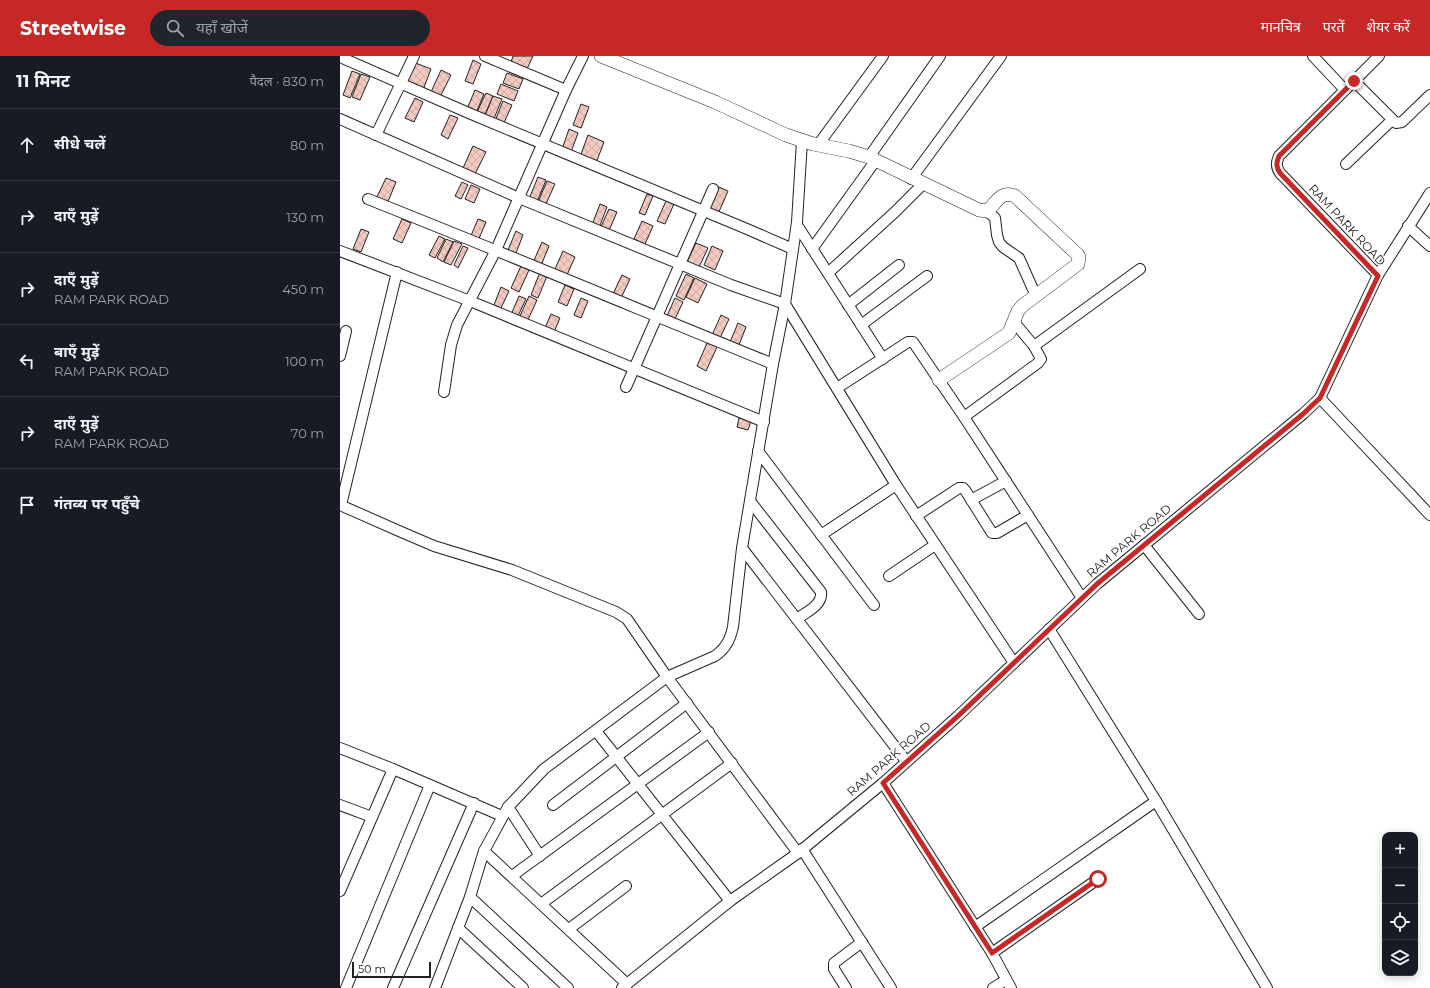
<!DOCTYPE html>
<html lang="hi">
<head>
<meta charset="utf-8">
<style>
	:root { --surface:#171b24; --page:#20242c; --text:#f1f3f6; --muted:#9ea1a6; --line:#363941; --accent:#c62828 }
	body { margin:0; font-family:Montserrat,"Noto Sans Devanagari",sans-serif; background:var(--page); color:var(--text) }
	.controls { position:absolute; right:12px; bottom:12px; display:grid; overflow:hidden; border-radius:8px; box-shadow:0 2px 10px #0003 }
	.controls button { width:36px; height:36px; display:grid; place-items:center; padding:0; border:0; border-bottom:1px solid var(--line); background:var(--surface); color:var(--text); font:20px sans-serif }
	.scale { position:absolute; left:12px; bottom:10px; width:79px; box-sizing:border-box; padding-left:4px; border:2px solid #222; border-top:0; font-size:11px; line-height:14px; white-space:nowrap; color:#222; -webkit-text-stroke:3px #fff; paint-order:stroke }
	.stop { position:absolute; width:12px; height:12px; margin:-9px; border:3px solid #c62828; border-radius:50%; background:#fff }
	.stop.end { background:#c62828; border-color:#fff; box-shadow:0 1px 4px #0008 }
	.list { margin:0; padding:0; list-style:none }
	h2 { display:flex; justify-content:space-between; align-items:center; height:52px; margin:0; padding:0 16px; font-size:17px }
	h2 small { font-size:13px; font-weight:400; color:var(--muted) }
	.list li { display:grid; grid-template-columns:26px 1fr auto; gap:12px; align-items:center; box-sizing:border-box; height:72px; padding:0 16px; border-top:1px solid var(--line) }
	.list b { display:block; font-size:15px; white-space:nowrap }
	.list p { margin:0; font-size:13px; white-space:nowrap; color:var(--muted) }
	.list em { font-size:13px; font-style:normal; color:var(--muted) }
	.icon { flex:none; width:22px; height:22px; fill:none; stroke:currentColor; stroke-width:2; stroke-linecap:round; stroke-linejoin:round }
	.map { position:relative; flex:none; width:1090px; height:932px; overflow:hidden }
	header { display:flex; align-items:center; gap:24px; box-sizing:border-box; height:56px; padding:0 20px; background:var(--accent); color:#fff }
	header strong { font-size:19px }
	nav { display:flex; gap:22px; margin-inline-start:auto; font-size:14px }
	.search { width:280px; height:36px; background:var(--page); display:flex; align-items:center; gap:10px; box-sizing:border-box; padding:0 14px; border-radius:22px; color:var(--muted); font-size:15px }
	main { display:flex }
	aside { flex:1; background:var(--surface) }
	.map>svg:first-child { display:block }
	.building { fill:url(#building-cross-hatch); stroke:#222 }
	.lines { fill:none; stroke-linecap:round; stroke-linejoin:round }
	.street-casing { stroke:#222; stroke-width:12 }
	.secondary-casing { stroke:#222; stroke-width:14 }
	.street { stroke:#fff; stroke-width:10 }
	.secondary { stroke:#fff; stroke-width:13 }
	.route { stroke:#c62828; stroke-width:5 }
	.labels { text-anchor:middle; stroke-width:3; stroke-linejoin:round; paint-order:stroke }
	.street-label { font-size:12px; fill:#222; stroke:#fff }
</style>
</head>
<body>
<header>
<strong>Streetwise</strong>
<div class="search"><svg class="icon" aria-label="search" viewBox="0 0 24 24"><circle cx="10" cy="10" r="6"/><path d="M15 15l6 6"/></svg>यहाँ खोजें</div>
<nav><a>मानचित्र</a><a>परतें</a><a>शेयर करें</a></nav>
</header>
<main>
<aside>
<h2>11 मिनट<small>पैदल · 830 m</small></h2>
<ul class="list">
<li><svg class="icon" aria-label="ahead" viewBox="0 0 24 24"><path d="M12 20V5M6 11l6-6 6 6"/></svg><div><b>सीधे चलें</b></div><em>80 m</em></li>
<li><svg class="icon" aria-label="right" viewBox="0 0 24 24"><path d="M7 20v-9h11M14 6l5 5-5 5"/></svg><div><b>दाएँ मुड़ें</b></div><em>130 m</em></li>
<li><svg class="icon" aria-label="right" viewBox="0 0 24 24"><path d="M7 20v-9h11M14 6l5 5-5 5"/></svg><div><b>दाएँ मुड़ें</b><p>RAM PARK ROAD</p></div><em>450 m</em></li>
<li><svg class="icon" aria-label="left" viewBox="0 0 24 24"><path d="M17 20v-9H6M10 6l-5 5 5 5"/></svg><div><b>बाएँ मुड़ें</b><p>RAM PARK ROAD</p></div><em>100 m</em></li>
<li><svg class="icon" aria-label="right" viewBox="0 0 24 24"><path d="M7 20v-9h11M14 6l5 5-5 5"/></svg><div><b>दाएँ मुड़ें</b><p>RAM PARK ROAD</p></div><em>70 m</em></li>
<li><svg class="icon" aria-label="arrive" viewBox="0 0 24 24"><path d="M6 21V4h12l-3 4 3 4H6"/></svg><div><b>गंतव्य पर पहुँचे</b></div></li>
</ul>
</aside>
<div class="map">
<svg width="1090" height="932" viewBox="0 0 1090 932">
	<defs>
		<pattern id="building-cross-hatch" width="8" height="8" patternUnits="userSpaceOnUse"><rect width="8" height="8" fill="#f3c9c0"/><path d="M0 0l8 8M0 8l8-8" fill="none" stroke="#d0aca5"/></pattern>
	</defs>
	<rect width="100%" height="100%" fill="#fff"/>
	<g class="building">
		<polygon points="173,0 193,0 187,13 171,6"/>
		<polygon points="133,4 141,8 133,28 125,25"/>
		<polygon points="73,6 91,13 83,34 65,27"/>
		<polygon points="101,14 111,19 100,41 91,36"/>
		<polygon points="12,15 20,18 10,42 3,39"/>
		<polygon points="167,17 183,23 179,33 163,27"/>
		<polygon points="21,18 30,21 20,44 12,41"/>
		<polygon points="161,28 178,35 174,45 157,38"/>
		<polygon points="135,34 144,38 136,57 127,53"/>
		<polygon points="146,37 153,40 144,61 136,58"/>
		<polygon points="153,40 162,43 153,65 144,62"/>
		<polygon points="75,42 83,46 74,66 65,62"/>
		<polygon points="163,45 172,49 163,69 155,65"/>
		<polygon points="241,48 249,51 241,72 233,69"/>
		<polygon points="110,59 118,62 108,83 101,79"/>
		<polygon points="229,73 238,77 231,96 222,93"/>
		<polygon points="248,79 264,86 256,107 240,101"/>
		<polygon points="133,90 146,96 135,118 123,112"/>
		<polygon points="198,121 206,124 197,146 189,143"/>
		<polygon points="46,122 56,126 47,148 36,143"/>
		<polygon points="207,125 215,128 205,150 198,146"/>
		<polygon points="122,126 128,129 121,143 115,140"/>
		<polygon points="131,129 140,133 134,147 125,143"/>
		<polygon points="379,131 388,135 378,158 369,154"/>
		<polygon points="307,138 313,140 305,159 299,157"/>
		<polygon points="326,145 334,148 325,168 317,165"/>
		<polygon points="260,148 267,151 259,172 252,169"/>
		<polygon points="269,153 277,156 268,177 260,173"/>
		<polygon points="62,163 71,167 62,187 53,183"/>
		<polygon points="138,163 146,166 138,185 130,182"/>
		<polygon points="302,165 313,170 305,188 294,183"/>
		<polygon points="21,173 29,176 21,196 13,193"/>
		<polygon points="176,175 183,179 176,197 168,194"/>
		<polygon points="99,180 105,183 95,202 89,199"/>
		<polygon points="106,183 113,186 103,206 97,202"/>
		<polygon points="114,185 122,188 111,209 104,206"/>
		<polygon points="202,186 209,190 200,212 192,209"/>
		<polygon points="356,187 368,192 359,211 347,206"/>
		<polygon points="123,190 128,192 118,212 114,209"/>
		<polygon points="372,190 383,195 375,214 364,209"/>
		<polygon points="223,195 235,201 227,219 215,213"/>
		<polygon points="181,210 189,214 179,236 171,232"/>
		<polygon points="200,216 207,220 198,242 191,239"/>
		<polygon points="346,218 354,222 344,244 336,240"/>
		<polygon points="282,219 290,223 281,242 273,238"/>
		<polygon points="355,222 367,228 358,247 346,241"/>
		<polygon points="225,229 234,233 227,250 218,246"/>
		<polygon points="161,231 169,235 161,252 154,249"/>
		<polygon points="179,240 186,243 176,264 170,261"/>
		<polygon points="189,240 197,244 187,266 179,262"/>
		<polygon points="241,242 248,245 241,262 234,259"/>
		<polygon points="335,242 343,246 334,265 326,262"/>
		<polygon points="211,258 220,262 214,276 205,272"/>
		<polygon points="381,259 389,263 380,282 372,279"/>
		<polygon points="398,267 406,271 399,289 390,286"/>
		<polygon points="367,287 377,291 366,315 357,310"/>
		<polygon points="399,362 411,365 408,374 397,371"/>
	</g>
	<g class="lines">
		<defs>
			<g id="street">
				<polyline points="145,0 226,34"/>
				<polyline points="973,0 1005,34"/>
				<polyline points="0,1 131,58 407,173 453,193"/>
				<polyline points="1014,25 1056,67 1062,66 1090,39"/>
				<polyline points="0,63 179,142 391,229 445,248 556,429 674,607"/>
				<polyline points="36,79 74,0"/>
				<polyline points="478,89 543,0"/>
				<polyline points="529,101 600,0"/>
				<polyline points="1006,108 1052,64"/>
				<polyline points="571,123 661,0"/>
				<path d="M28 143C164 197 298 253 433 308"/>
				<polyline points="647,155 655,162 657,179 659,186 663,191 679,202 696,240"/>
				<polyline points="457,169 543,303"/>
				<polyline points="1068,170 1090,190"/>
				<polyline points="472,193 536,104"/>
				<polyline points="0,195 130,245 424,366"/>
				<polyline points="488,217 555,156 583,128"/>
				<polyline points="1038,219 1090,137"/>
				<polyline points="508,249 559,209"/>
				<polyline points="674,266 694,290 800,213"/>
				<polyline points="521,269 587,220"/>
				<polyline points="0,300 6,275"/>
				<polyline points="286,331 373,133"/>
				<polyline points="497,332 568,286 573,286 624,361 742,542"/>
				<polyline points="104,336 111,289 117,269 156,194 226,34 243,0"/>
				<polyline points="980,342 1090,459"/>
				<polyline points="624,361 698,307 701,303 694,290"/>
				<polyline points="418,395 534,549"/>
				<polyline points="631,444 666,425"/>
				<path d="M410 445 481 536C483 549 466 556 457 563"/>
				<polyline points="0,449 59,475 94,490 172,514 276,556 287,563 327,621 458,797"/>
				<polyline points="1,449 57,216"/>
				<polyline points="576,460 619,432 623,432 625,434 652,477 657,477 688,459"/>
				<polyline points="481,479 556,429"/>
				<polyline points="804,489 859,558"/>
				<polyline points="402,492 566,705"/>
				<polyline points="549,520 595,489"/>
				<polyline points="709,573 816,745 927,932"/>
				<polyline points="256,675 390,845"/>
				<polyline points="0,692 53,713 162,760"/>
				<polyline points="543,727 652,897 671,932"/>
				<polyline points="0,749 32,761"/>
				<polyline points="213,749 347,647"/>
				<polyline points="168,751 200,800"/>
				<polyline points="462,793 551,932"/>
				<polyline points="144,795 287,928"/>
				<polyline points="172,820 369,676"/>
				<polyline points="0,835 53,713"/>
				<polyline points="130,841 228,932"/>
				<polyline points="201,848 392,707"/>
				<polyline points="635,871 816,745"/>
				<polyline points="118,872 183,932"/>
				<polyline points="229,873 286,830"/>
				<polyline points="652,897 758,823"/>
				<polyline points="6,932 90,729"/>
				<polyline points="53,932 134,747"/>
				<path d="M95 932 130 841 144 795 168 751 204 713 327 621 375 600C386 592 390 584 393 571L402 492 433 308 445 248 457 166 462 85"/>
				<path d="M282 932 390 845 458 797 543 727 618 660 757 528 963 358 980 342 1038 219 940 117C936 111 936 107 939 100L1039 0"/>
				<polyline points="506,932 494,913 494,907 522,886"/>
				<polyline points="653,932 666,924"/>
			</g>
			<path id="secondary" d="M261 0 375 46 446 79 473 88 509 95 529 101 639 154 647 155C657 147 660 134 675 140L737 198 739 201 738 208 682 250 678 255 669 277 599 324"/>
		</defs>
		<use href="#street" class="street-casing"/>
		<use href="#secondary" class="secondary-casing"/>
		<use href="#street" class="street"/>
		<use href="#secondary" class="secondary"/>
	</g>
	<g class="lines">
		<path class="route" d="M758 823 652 897 543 727 618 660 757 528 963 358 980 342 1038 220 940 117C936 111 936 107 939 100L1014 25"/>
	</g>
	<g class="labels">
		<g class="street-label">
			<text transform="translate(1007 169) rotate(47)" y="4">RAM PARK ROAD</text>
			<text transform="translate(789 485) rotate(-40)" y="4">RAM PARK ROAD</text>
			<text transform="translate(549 703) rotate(-41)" y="4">RAM PARK ROAD</text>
		</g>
	</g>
</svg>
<div class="controls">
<button>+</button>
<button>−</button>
<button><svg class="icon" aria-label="locate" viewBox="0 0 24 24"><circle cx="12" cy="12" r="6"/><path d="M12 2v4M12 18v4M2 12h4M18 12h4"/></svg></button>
<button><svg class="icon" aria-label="layers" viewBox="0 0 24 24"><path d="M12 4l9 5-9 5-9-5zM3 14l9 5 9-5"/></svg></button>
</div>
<div class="scale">50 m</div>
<div class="stop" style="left:758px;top:823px"></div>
<div class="stop end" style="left:1014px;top:25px"></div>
</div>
</main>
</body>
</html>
